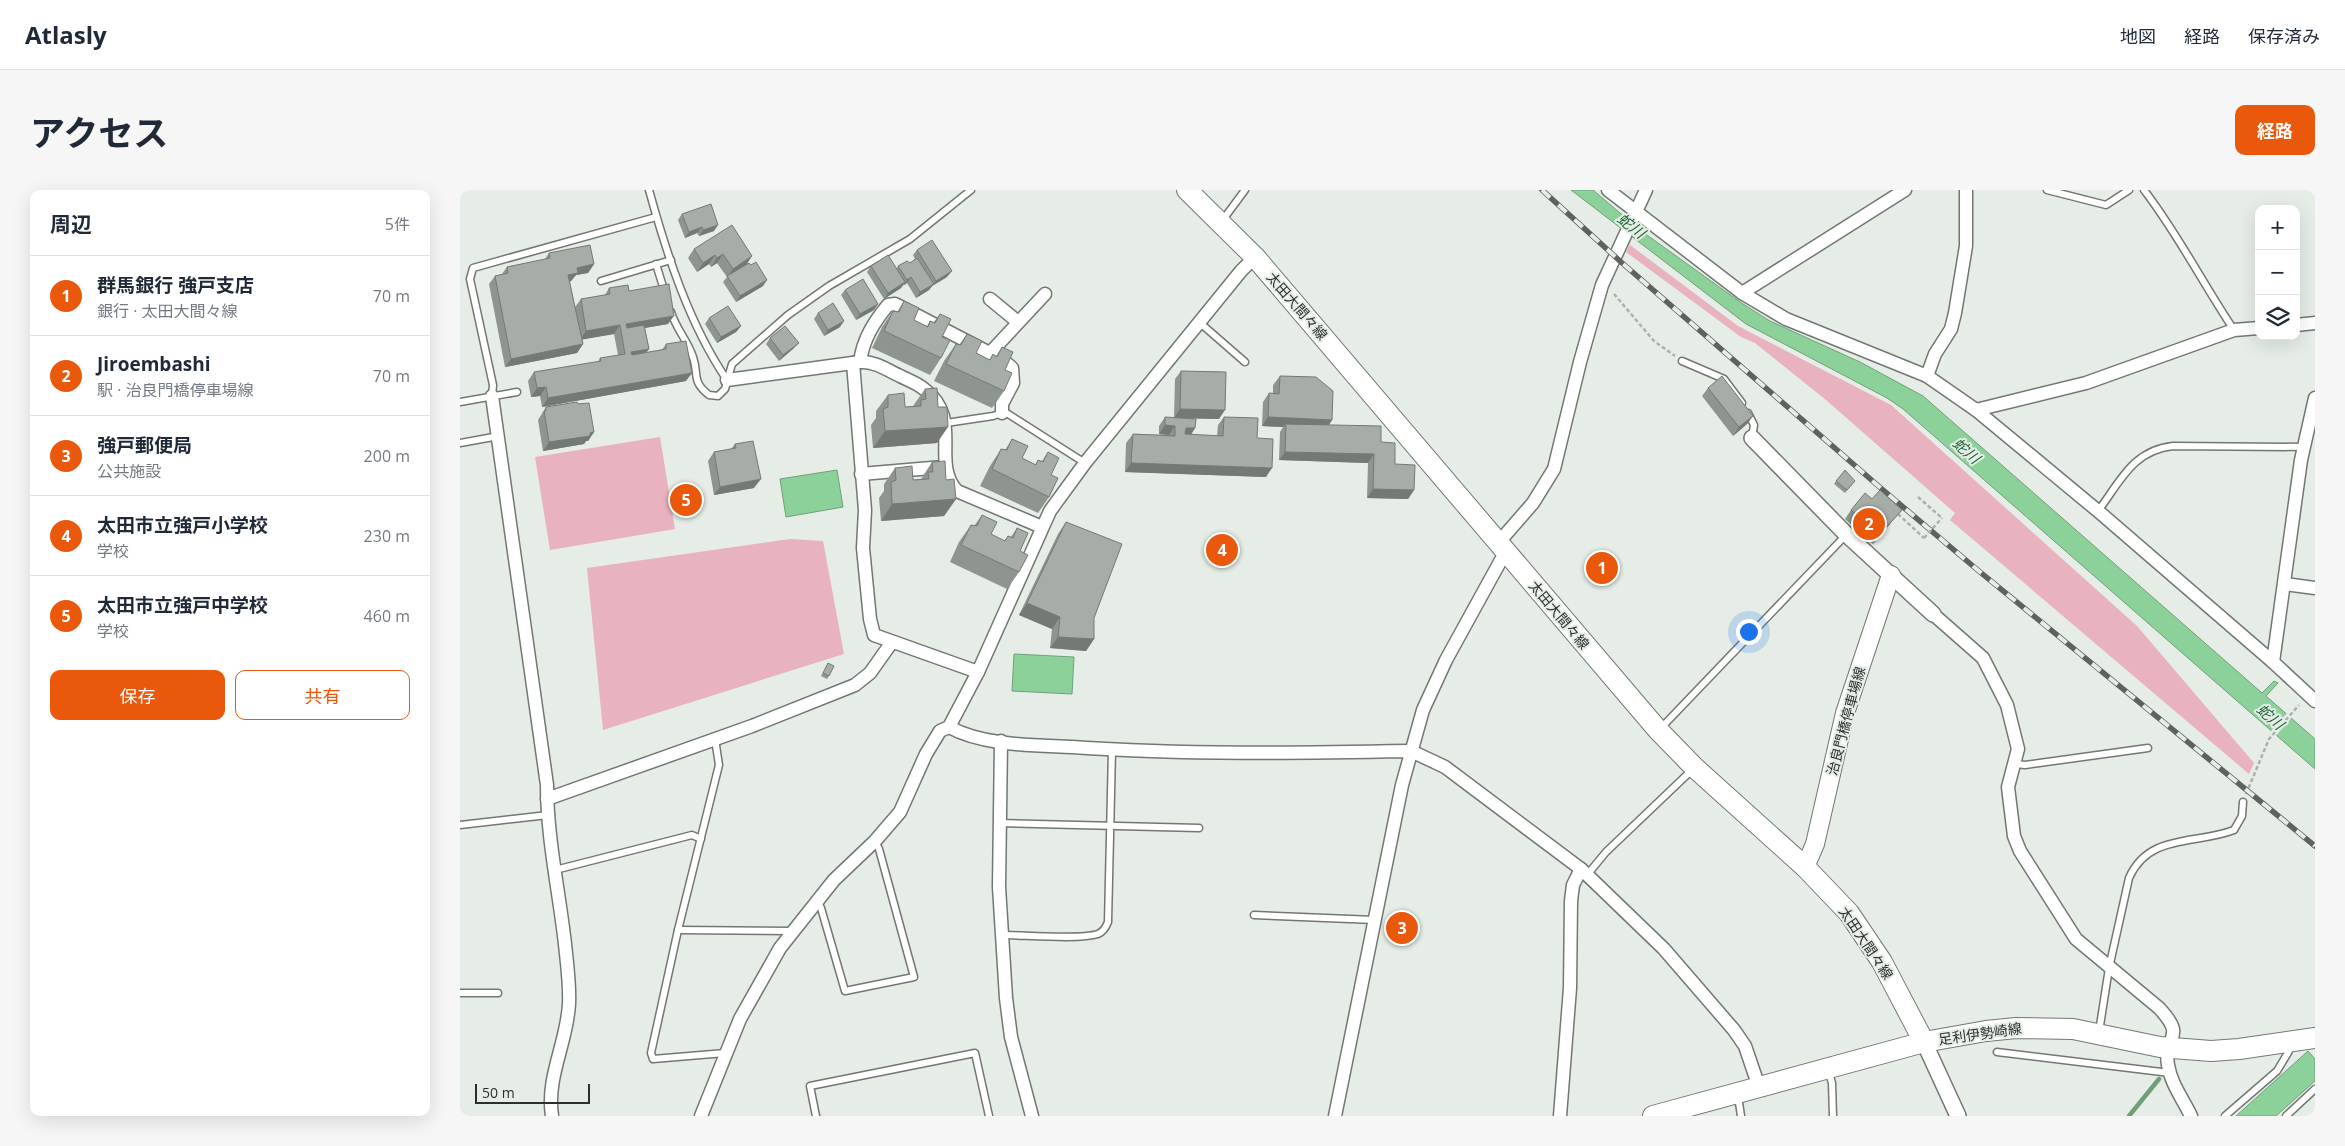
<!DOCTYPE html>
<html lang="ja">
<head>
<meta charset="utf-8">
<style>
	:root { --surface:#fff; --page:#f6f6f7; --text:#1f2937; --muted:#747a83; --line:#e0e1e3; --accent:#ea580c }
	body { margin:0; font-family:"Open Sans","Noto Sans JP",sans-serif; background:var(--page); color:var(--text) }
	.controls { position:absolute; right:15px; top:15px; display:grid; overflow:hidden; border-radius:10px; box-shadow:0 5px 20px #0002 }
	.controls button { width:45px; height:45px; display:grid; place-items:center; padding:0; border:0; border-bottom:1px solid var(--line); background:var(--surface); color:var(--text); font:25px sans-serif }
	.scale { position:absolute; left:15px; bottom:12px; width:115px; box-sizing:border-box; padding-left:5px; border:2px solid #2c2f2d; border-top:0; font-size:14px; line-height:18px; white-space:nowrap; color:#2c2f2d; -webkit-text-stroke:4px #e5ede6; paint-order:stroke }
	.you { position:absolute; left:1288px; top:441px; width:18px; height:18px; margin:-12px; border:4px solid #fff; border-radius:50%; background:#1a73e8; box-shadow:0 0 0 8px #1a73e833 }
	.badge { display:grid; place-items:center; width:32px; height:32px; border-radius:50%; background:var(--accent); color:#fff; font-size:16px; font-weight:700 }
	.pin { position:absolute; translate:-50% -50%; border:2px solid #fff; box-shadow:0 1px 5px #0006 }
	.list { margin:0; padding:0; list-style:none }
	h2 { display:flex; justify-content:space-between; align-items:center; height:65px; margin:0; padding:0 20px; font-size:21px }
	h2 small { font-size:16px; font-weight:400; color:var(--muted) }
	.list li { display:grid; grid-template-columns:32px 1fr auto; gap:15px; align-items:center; box-sizing:border-box; height:80px; padding:0 20px; border-top:1px solid var(--line) }
	.list b { display:block; font-size:19px; white-space:nowrap }
	.list p { margin:0; font-size:16px; white-space:nowrap; color:var(--muted) }
	.list em { font-size:16px; font-style:normal; color:var(--muted) }
	.actions { display:flex; gap:10px; padding:15px 20px }
	.actions a { flex:1; padding:11px 0; border:1px solid var(--accent); border-radius:10px; text-align:center; font-size:18px; color:var(--accent) }
	.actions .main { background:var(--accent); color:#fff }
	.icon { flex:none; width:28px; height:28px; fill:none; stroke:currentColor; stroke-width:2; stroke-linecap:round; stroke-linejoin:round }
	.map { position:relative; flex:none; width:1855px; height:926px; overflow:hidden; border-radius:10px }
	header { display:flex; align-items:center; gap:30px; box-sizing:border-box; height:70px; padding:0 25px; background:var(--surface); border-bottom:1px solid var(--line) }
	header strong { font-size:24px }
	nav { display:flex; gap:28px; margin-inline-start:auto; font-size:18px }
	.intro { display:flex; align-items:center; justify-content:space-between; box-sizing:border-box; height:120px; padding:0 30px }
	h1 { margin:0; font-size:35px }
	.button { padding:12px 22px; border-radius:10px; background:var(--accent); color:#fff; font-size:18px; font-weight:700 }
	main { display:flex; gap:30px; padding:0 30px }
	aside { flex:1; background:var(--surface); border-radius:10px; box-shadow:0 5px 20px #0002 }
	.map>svg:first-child { display:block }
	.green { fill:#e8b2be }
	.water { fill:#8cd199; stroke:#6fa079 }
	.pier { fill:#e5ede6 }
	.lines { fill:none; stroke-linecap:round; stroke-linejoin:round }
	.stream { stroke:#6fa079; stroke-width:4.5 }
	.service-casing { stroke:#717872; stroke-width:9 }
	.minor-casing { stroke:#717872; stroke-width:15 }
	.tertiary-casing { stroke:#717872; stroke-width:18 }
	.secondary-casing { stroke:#717872; stroke-width:20 }
	.primary-casing { stroke:#717872; stroke-width:22 }
	.path { stroke:#abb1ac; stroke-width:2.5; stroke-dasharray:4 2.5; stroke-linecap:butt }
	.service { stroke:#fff; stroke-width:6 }
	.minor { stroke:#fff; stroke-width:12 }
	.tertiary { stroke:#fff; stroke-width:15 }
	.secondary { stroke:#fff; stroke-width:18 }
	.primary { stroke:#fff; stroke-width:20 }
	.rail-casing { stroke:#5e625f; stroke-width:5.5 }
	.rail { stroke:#e5ede6; stroke-width:4; stroke-dasharray:11; stroke-linecap:butt }
	.path-bridge { stroke:#abb1ac; stroke-width:2.5; stroke-dasharray:4 2.5; stroke-linecap:butt }
	.wall { fill:#8e958f }
	.shaded-wall { fill:#747974 }
	.building { fill:#a5ada6; stroke:#747974 }
	.labels { text-anchor:middle; stroke-width:4; stroke-linejoin:round; paint-order:stroke }
	.street-label { font-size:14px; fill:#2c2f2d; stroke:#e5ede6 }
	.water-label { font-size:15px; font-style:italic; fill:#1d6633; stroke:#e5ede6 }
</style>
</head>
<body>
<header>
<strong>Atlasly</strong>
<nav><a>地図</a><a>経路</a><a>保存済み</a></nav>
</header>
<div class="intro"><h1>アクセス</h1><a class="button">経路</a></div>
<main>
<aside>
<h2>周辺<small>5件</small></h2>
<ul class="list">
<li><span class="badge">1</span><div><b>群馬銀行 強戸支店</b><p>銀行 · 太田大間々線</p></div><em>70 m</em></li>
<li><span class="badge">2</span><div><b>Jiroembashi</b><p>駅 · 治良門橋停車場線</p></div><em>70 m</em></li>
<li><span class="badge">3</span><div><b>強戸郵便局</b><p>公共施設</p></div><em>200 m</em></li>
<li><span class="badge">4</span><div><b>太田市立強戸小学校</b><p>学校</p></div><em>230 m</em></li>
<li><span class="badge">5</span><div><b>太田市立強戸中学校</b><p>学校</p></div><em>460 m</em></li>
</ul>
<div class="actions"><a class="main">保存</a><a>共有</a></div>
</aside>
<div class="map">
<svg width="1855" height="926" viewBox="0 0 1855 926">
	<rect width="100%" height="100%" fill="#e5ede6"/>
	<g class="green">
		<polygon points="1170,55 1278,136 1431,215 1677,436 1794,573 1789,584 1490,330 1495,323 1366,210 1295,153 1281,147 1166,62"/>
		<polygon points="200,247 215,339 90,360 75,267"/>
		<polygon points="330,349 363,351 384,464 143,540 127,378"/>
	</g>
	<g class="water">
		<polygon points="1111,0 1133,0 1180,40 1283,114 1310,131 1400,172 1463,206 1802,503 1814,491 1818,493 1806,506 1855,549 1855,579 1443,219 1427,208 1286,134"/>
		<polygon points="377,280 383,317 326,327 320,289"/>
		<polygon points="554,464 614,467 612,504 552,501"/>
		<polygon points="1848,861 1855,869 1855,891 1816,926 1776,926"/>
	</g>
	<polygon class="pier" points="1828,522 1833,526 1815,547 1810,542"/>
	<g class="lines">
		<polyline class="stream" points="1669,926 1699,889"/>
		<defs>
			<g id="service">
				<path d="M189 0C207 65 229 134 267 190"/>
				<polyline points="1587,0 1646,15 1669,0"/>
				<path d="M1684 0C1718 44 1743 94 1774 140"/>
				<polyline points="762,31 785,0"/>
				<polyline points="196,74 205,103"/>
				<polyline points="141,91 211,70"/>
				<path d="M211 122C216 139 228 151 233 167 239 184 231 191 249 205L258 206 265 199 272 174 328 125 369 96 450 49 511 0"/>
				<polyline points="739,132 785,172"/>
				<polyline points="1222,171 1264,189 1282,213"/>
				<polyline points="32,206 33,195 10,89 13,78 196,27"/>
				<polyline points="0,212 57,202"/>
				<polyline points="1288,223 1294,235 1292,248"/>
				<polyline points="486,233 533,226 545,222 625,273"/>
				<polyline points="0,253 39,246"/>
				<path d="M1638 321C1660 292 1673 260 1713 256L1844 257"/>
				<polyline points="1201,538 1386,345"/>
				<polyline points="255,549 259,575 218,740 191,863 193,869 265,863"/>
				<polyline points="1555,574 1565,575 1688,558"/>
				<polyline points="539,633 739,638"/>
				<polyline points="0,635 88,625"/>
				<polyline points="95,680 232,645 241,649"/>
				<polyline points="1127,685 1146,662 1232,580"/>
				<polyline points="357,711 361,718 385,801 454,787 419,659 415,651"/>
				<polyline points="794,725 915,730"/>
				<polyline points="218,740 332,741"/>
				<path d="M542 745C564 745 620 750 638 744 643 742 646 737 648 732L652 560"/>
				<polyline points="0,803 38,803"/>
				<path d="M1639 842 1649 778 1669 688C1689 643 1735 655 1774 640L1782 626 1783 612"/>
				<polyline points="1537,862 1710,883"/>
				<polyline points="1368,880 1372,893 1373,926"/>
				<polyline points="1278,906 1281,926"/>
				<polyline points="356,926 350,896 515,863 529,926"/>
				<polyline points="1765,926 1817,881 1829,861 1827,854"/>
				<polyline points="1826,926 1855,899"/>
			</g>
			<g id="minor">
				<polyline points="1148,0 1282,103 1326,129 1467,186 1516,220 1638,321 1813,472"/>
				<polyline points="1282,103 1445,0"/>
				<polyline points="530,109 558,132"/>
				<polyline points="1836,135 1855,133"/>
				<polyline points="529,164 585,104"/>
				<path d="M400 172C403 149 414 132 428 115L435 114 543 170 552 178 553 193 542 214V223"/>
				<polyline points="393,173 405,320 403,358 410,429 414,445 518,482"/>
				<polyline points="1467,186 1475,164 1491,139 1495,123 1506,56 1506,0"/>
				<path d="M267 190 400 172C415 171 427 180 440 186 448 190 457 193 464 199 504 229 470 272 497 301L582 337"/>
				<path d="M32 206 87 595C87 648 99 701 105 754 107 774 110 794 109 814 107 853 86 887 92 926"/>
				<polyline points="1855,208 1841,270 1813,472 1855,511"/>
				<polyline points="1516,220 1626,193 1774,140 1799,138"/>
				<polyline points="401,284 483,277"/>
				<polyline points="1039,352 1073,313 1094,279 1120,172 1142,95 1186,0"/>
				<polyline points="1825,394 1855,398"/>
				<path d="M1473 424 1523 468 1547 515 1558 559 1548 597 1554 646 1560 661 1616 749 1699 818C1728 849 1703 845 1708 875 1711 894 1723 909 1731 926"/>
				<path d="M489 537C524 556 573 555 612 557 725 565 838 563 951 561L985 577 1121 679 1204 759 1274 840 1285 856 1299 897"/>
				<polyline points="541,551 539,697 546,808 551,847 572,926"/>
				<polyline points="87,609 292,536 395,495 410,483 432,452"/>
				<polyline points="241,926 280,829 320,758 374,690 415,651 440,622 466,564 480,541 489,537 518,482 590,321 625,273 781,81 795,67"/>
				<polyline points="875,926 942,595 963,520 986,470 1041,370 1048,363"/>
				<polyline points="1100,926 1110,798 1111,711 1113,695 1121,679"/>
			</g>
			<g id="tertiary">
				<polyline points="1292,248 1386,344 1473,424"/>
				<polyline points="1464,852 1498,926"/>
			</g>
			<polyline id="secondary" points="1345,677 1355,654 1385,523 1431,385"/>
			<g id="primary">
				<polyline points="727,0 795,67 1198,540 1234,577 1345,677 1389,723 1422,772 1464,852"/>
				<polyline points="1193,926 1464,852 1526,841 1556,838 1613,839 1700,857 1751,861 1779,859 1855,848"/>
			</g>
		</defs>
		<use href="#service" class="service-casing"/>
		<use href="#minor" class="minor-casing"/>
		<use href="#tertiary" class="tertiary-casing"/>
		<use href="#secondary" class="secondary-casing"/>
		<use href="#primary" class="primary-casing"/>
		<g class="path">
			<polyline points="1154,104 1194,151 1215,166"/>
			<polyline points="1458,307 1482,328"/>
			<polyline points="1438,324 1464,348"/>
			<polyline points="1786,604 1809,549 1839,515"/>
		</g>
		<use href="#service" class="service"/>
		<use href="#minor" class="minor"/>
		<use href="#tertiary" class="tertiary"/>
		<use href="#secondary" class="secondary"/>
		<use href="#primary" class="primary"/>
		<defs>
			<polyline id="rail" points="1082,0 1161,72 1423,300 1520,382 1855,656"/>
		</defs>
		<use href="#rail" class="rail-casing"/>
		<use href="#rail" class="rail"/>
		<polyline class="path-bridge" points="1464,348 1482,328"/>
	</g>
	<g class="wall">
		<polygon points="222,24 254,41 239,46 237,43 225,48 218,30"/>
		<polygon points="234,59 292,66 287,73 303,96 276,112 263,92 267,87 257,73 251,77 249,74 237,82 228,68"/>
		<polygon points="457,60 487,87 472,96 469,100 456,108 447,93 443,95 441,98 424,109 407,82 411,76 436,79 438,76 450,73 455,69 453,65"/>
		<polygon points="89,63 134,74 128,83 116,85 111,91 110,92 115,117 121,109 145,105 149,98 169,101 208,134 185,138 189,159 186,163 202,160 206,154 226,191 82,217 80,206 71,207 68,191 74,182 138,172 140,168 158,165 154,144 122,149 123,154 117,163 45,177 29,94 35,86 42,84 47,77 85,69"/>
		<polygon points="385,100 414,120 396,130 381,105"/>
		<polygon points="444,111 454,130 467,136 470,131 473,133 480,124 482,147 481,168 470,185 412,158 422,137 433,121 437,122"/>
		<polygon points="358,123 380,137 364,146 354,129"/>
		<polygon points="249,128 281,136 276,142 257,153 245,134"/>
		<polygon points="507,144 516,163 529,170 533,164 536,166 542,157 545,180 544,201 532,218 474,191 484,171 496,154 499,155"/>
		<polygon points="310,148 334,158 319,171 306,154"/>
		<polygon points="721,181 759,229 714,228 715,189"/>
		<polygon points="820,186 872,230 869,235 921,252 935,274 954,300 948,309 907,308 908,273 819,270 820,242 823,237 802,236 803,212 809,203 813,203 813,195"/>
		<polygon points="1248,198 1293,226 1287,234 1273,246 1242,206"/>
		<polygon points="465,199 477,253 413,258 411,235 416,228 416,221 428,205 445,217 453,216"/>
		<polygon points="86,217 134,242 128,251 126,251 124,254 83,261 78,230"/>
		<polygon points="705,227 735,238 731,245 757,246 758,235 764,227 797,248 806,287 665,282 666,253 673,244 709,245 699,244 699,236"/>
		<polygon points="552,249 562,268 575,275 578,270 582,271 588,262 591,285 589,307 578,323 520,296 530,276 541,259 545,260"/>
		<polygon points="275,254 294,298 254,305 248,271 254,262 271,259"/>
		<polygon points="472,272 486,290 496,309 484,326 421,331 419,308 424,301 424,294 435,278 453,290 461,289"/>
		<polygon points="1376,291 1395,291 1385,303 1374,294"/>
		<polygon points="1412,309 1442,320 1435,328 1413,354 1385,329 1391,320"/>
		<polygon points="522,325 531,344 544,351 548,346 551,347 557,338 560,361 559,382 547,399 490,372 499,352 511,335 514,336"/>
		<polygon points="606,332 634,428 634,449 626,461 590,458 592,439 559,425 598,344"/>
		<polygon points="368,473 369,486 367,489 361,486"/>
	</g>
	<g class="shaded-wall">
		<polygon points="258,35 254,41 239,46 243,40"/>
		<polygon points="242,37 237,43 225,48 229,42"/>
		<polygon points="263,64 257,73 251,77 257,68"/>
		<polygon points="255,65 249,74 237,82 243,73"/>
		<polygon points="292,66 286,75 267,87 273,79"/>
		<polygon points="134,74 128,83 116,85 111,91 102,93 108,85 117,78"/>
		<polygon points="492,81 487,87 472,96 476,91"/>
		<polygon points="451,87 447,93 443,96 447,90"/>
		<polygon points="307,90 303,96 276,112 280,106"/>
		<polygon points="445,92 441,98 424,109 428,103"/>
		<polygon points="474,94 469,100 456,108 460,102"/>
		<polygon points="418,114 414,120 396,130 400,124"/>
		<polygon points="214,126 208,134 161,142 166,134"/>
		<polygon points="384,131 380,137 364,146 368,140"/>
		<polygon points="160,135 154,144 120,150 126,141"/>
		<polygon points="281,136 276,142 257,153 261,147"/>
		<polygon points="339,153 334,158 319,171 323,165"/>
		<polygon points="123,154 117,163 45,177 51,169"/>
		<polygon points="189,159 182,168 165,171 171,162"/>
		<polygon points="232,183 226,191 82,217 88,208"/>
		<polygon points="86,197 80,206 71,207 77,198"/>
		<polygon points="720,219 765,220 759,229 714,228"/>
		<polygon points="1293,226 1287,234 1273,246 1279,237"/>
		<polygon points="808,227 872,230 866,239 826,234 823,237 802,236"/>
		<polygon points="705,235 715,236 709,245 699,244"/>
		<polygon points="488,237 477,253 413,258 425,241"/>
		<polygon points="726,238 735,238 729,247 719,247"/>
		<polygon points="134,242 128,251 126,251 124,254 83,261 89,252"/>
		<polygon points="825,262 914,264 908,273 819,270"/>
		<polygon points="671,273 812,278 806,287 665,282"/>
		<polygon points="301,289 294,298 254,305 260,297"/>
		<polygon points="913,299 954,300 948,309 907,308"/>
		<polygon points="496,309 484,326 421,331 432,314"/>
		<polygon points="1442,320 1435,328 1413,354 1419,345"/>
		<polygon points="567,413 600,427 592,439 559,425"/>
		<polygon points="598,447 634,449 626,461 590,458"/>
	</g>
	<g class="building">
		<polygon points="251,14 258,35 243,40 242,37 229,42 222,24"/>
		<polygon points="272,35 292,66 273,79 263,64 257,68 255,65 243,73 234,59"/>
		<polygon points="472,50 492,81 476,91 457,60"/>
		<polygon points="130,55 134,74 117,78 118,83 108,85 123,154 51,169 35,86 48,83 47,77 90,68 89,63"/>
		<polygon points="428,65 445,92 428,103 411,76"/>
		<polygon points="457,68 474,94 460,102 451,87 447,90 438,76 447,71 450,73"/>
		<polygon points="296,72 307,90 280,106 267,86 289,73 291,75"/>
		<polygon points="403,89 418,114 400,124 385,100"/>
		<polygon points="209,94 214,126 166,134 167,138 184,135 189,159 171,162 172,165 206,159 206,154 226,151 232,183 88,208 86,197 77,198 74,182 141,171 140,168 165,164 160,135 126,141 121,109 150,104 149,98 168,95 169,101"/>
		<polygon points="444,111 459,118 454,130 468,137 470,131 475,133 480,124 491,129 482,147 490,150 481,168 424,141 433,121 439,122"/>
		<polygon points="373,113 384,131 368,140 358,123"/>
		<polygon points="268,116 281,136 261,147 249,128"/>
		<polygon points="325,136 339,153 323,165 310,148"/>
		<polygon points="507,144 522,151 516,163 530,170 533,164 537,167 542,157 553,162 545,180 552,183 544,201 486,174 496,154 501,155"/>
		<polygon points="721,181 766,182 765,220 720,219"/>
		<polygon points="820,186 856,187 873,201 872,230 808,227 809,203 819,204"/>
		<polygon points="1262,186 1293,226 1279,237 1248,198"/>
		<polygon points="477,198 478,217 487,217 488,237 425,241 423,219 428,217 428,205 444,203 445,217 461,216 461,210 466,209 465,199"/>
		<polygon points="117,212 118,214 129,213 134,242 130,243 130,246 89,252 84,221 86,221 86,217"/>
		<polygon points="705,227 736,229 735,238 726,238 725,244 763,246 764,227 798,228 797,248 813,249 812,278 671,273 673,244 715,246 715,236 705,235"/>
		<polygon points="826,234 921,236 921,252 935,253 935,274 955,275 954,300 913,299 914,264 825,262"/>
		<polygon points="552,249 568,256 562,268 576,275 578,270 583,272 588,262 599,268 591,285 598,288 589,307 532,279 541,259 547,260"/>
		<polygon points="293,251 301,289 260,297 254,262 276,258 275,254"/>
		<polygon points="485,271 486,290 494,289 496,309 432,314 431,292 436,290 435,278 452,276 453,290 469,289 468,282 473,282 472,272"/>
		<polygon points="1385,280 1395,291 1387,300 1376,291"/>
		<polygon points="1420,300 1442,320 1419,345 1391,320 1405,303 1412,309"/>
		<polygon points="522,325 537,332 531,344 545,351 548,346 553,348 557,338 568,343 560,361 568,365 559,382 501,355 511,335 517,336"/>
		<polygon points="606,332 662,354 634,428 634,449 598,447 600,427 567,413"/>
		<polygon points="368,473 374,476 369,486 363,483"/>
	</g>
	<g class="labels">
		<g class="street-label">
			<text transform="translate(837 116) rotate(49)" y="5">太田大間々線</text>
			<text transform="translate(1099 425) rotate(50)" y="5">太田大間々線</text>
			<text transform="translate(1386 531) rotate(-75)" y="5">治良門橋停車場線</text>
			<text transform="translate(1406 753) rotate(56)" y="5">太田大間々線</text>
			<text transform="translate(1520 844) rotate(-8)" y="5">足利伊勢崎線</text>
		</g>
		<g class="water-label">
			<text transform="translate(1171 36) rotate(38)" y="5">蛇川</text>
			<text transform="translate(1506 261) rotate(41)" y="5">蛇川</text>
			<text transform="translate(1810 527) rotate(41)" y="5">蛇川</text>
		</g>
	</g>
</svg>
<div class="controls">
<button>+</button>
<button>−</button>
<button><svg class="icon" aria-label="layers" viewBox="0 0 24 24"><path d="M12 4l9 5-9 5-9-5zM3 14l9 5 9-5"/></svg></button>
</div>
<div class="scale">50 m</div>
<div class="you"></div>
<div class="pin badge" style="left:1142px;top:378px">1</div>
<div class="pin badge" style="left:1409px;top:334px">2</div>
<div class="pin badge" style="left:942px;top:738px">3</div>
<div class="pin badge" style="left:762px;top:360px">4</div>
<div class="pin badge" style="left:226px;top:310px">5</div>
</div>
</main>
</body>
</html>
